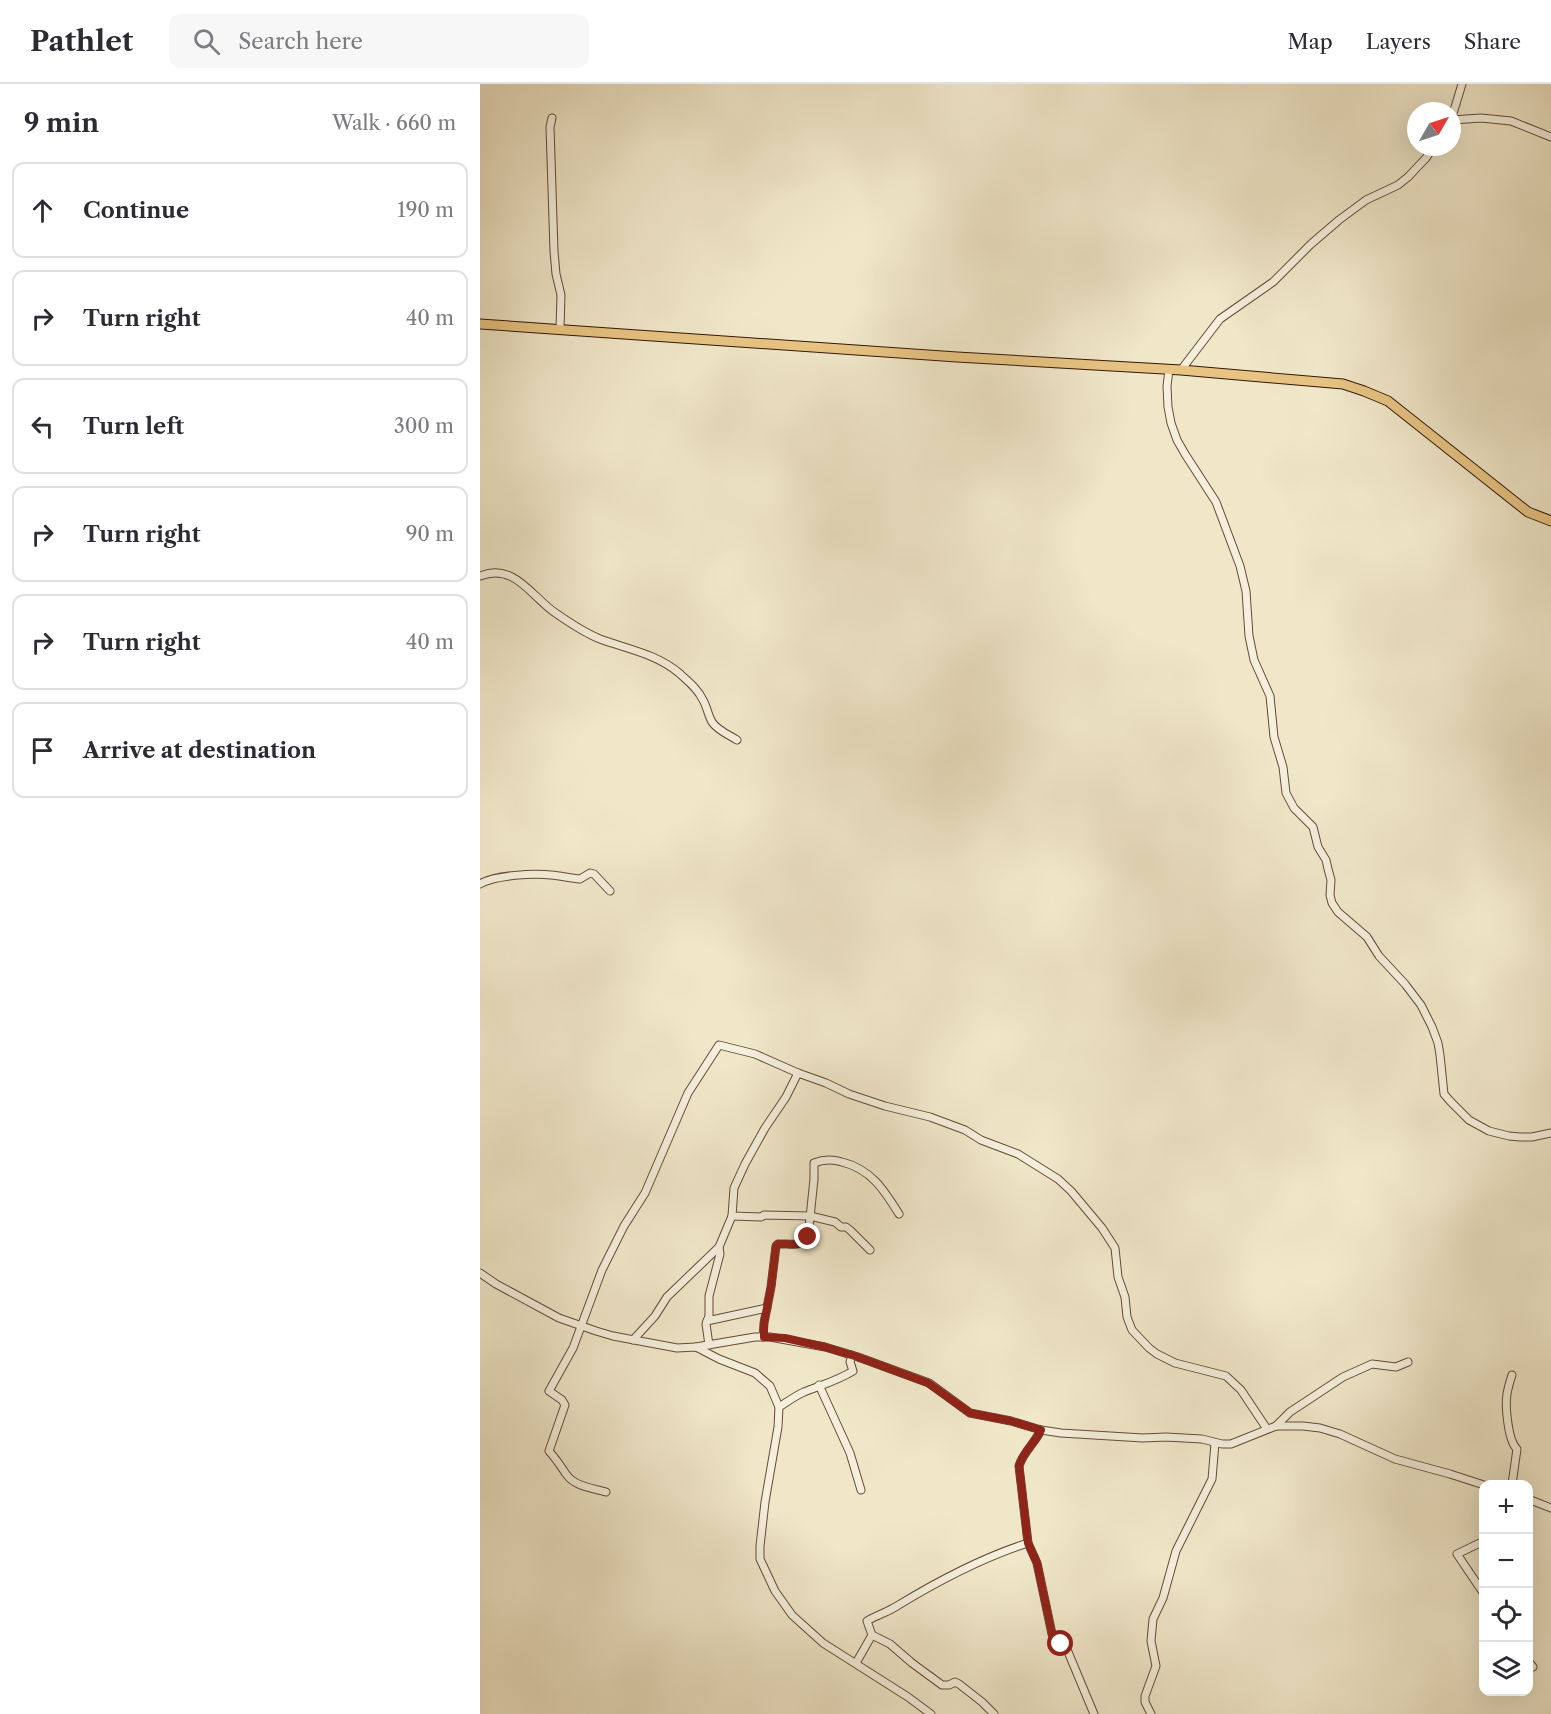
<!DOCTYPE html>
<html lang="en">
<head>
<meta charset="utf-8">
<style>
	:root { --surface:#fff; --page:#f7f7f7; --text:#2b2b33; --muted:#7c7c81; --line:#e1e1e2 }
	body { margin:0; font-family:"Libre Caslon Text",serif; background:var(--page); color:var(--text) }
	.controls { position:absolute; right:18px; bottom:18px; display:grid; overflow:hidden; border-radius:12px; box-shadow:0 6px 24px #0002 }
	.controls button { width:54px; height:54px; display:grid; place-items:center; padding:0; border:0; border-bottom:2px solid var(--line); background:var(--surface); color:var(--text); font:30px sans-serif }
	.compass { position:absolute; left:927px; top:18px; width:54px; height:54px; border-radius:50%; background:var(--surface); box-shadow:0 6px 24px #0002; rotate:51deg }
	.stop { position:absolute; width:18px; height:18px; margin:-14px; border:4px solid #8f2418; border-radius:50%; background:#fff }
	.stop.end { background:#8f2418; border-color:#fff; box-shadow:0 2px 6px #0008 }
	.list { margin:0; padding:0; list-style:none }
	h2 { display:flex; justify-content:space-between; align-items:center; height:78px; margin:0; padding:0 24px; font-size:26px }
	h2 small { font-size:20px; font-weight:400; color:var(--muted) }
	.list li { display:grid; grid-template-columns:39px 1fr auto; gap:18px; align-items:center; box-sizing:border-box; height:96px; margin:0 12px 12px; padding:0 12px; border:2px solid var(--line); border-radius:12px }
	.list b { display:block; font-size:22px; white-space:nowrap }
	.list em { font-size:20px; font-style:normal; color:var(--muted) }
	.icon { flex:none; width:33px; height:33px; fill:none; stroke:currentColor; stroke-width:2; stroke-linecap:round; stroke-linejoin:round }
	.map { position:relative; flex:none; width:1071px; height:1630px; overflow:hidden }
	header { display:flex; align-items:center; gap:36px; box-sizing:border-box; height:84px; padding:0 30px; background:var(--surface); border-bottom:2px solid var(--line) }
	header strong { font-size:28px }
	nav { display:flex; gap:33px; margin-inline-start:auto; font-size:21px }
	.search { width:420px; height:54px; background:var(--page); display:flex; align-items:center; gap:15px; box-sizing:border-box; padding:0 21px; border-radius:12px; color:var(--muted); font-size:22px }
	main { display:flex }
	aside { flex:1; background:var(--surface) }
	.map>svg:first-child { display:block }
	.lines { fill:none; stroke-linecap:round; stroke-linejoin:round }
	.minor-casing { stroke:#624b38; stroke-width:9 }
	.major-casing { stroke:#321707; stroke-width:11 }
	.minor { stroke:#f5efdc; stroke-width:7 }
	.major { stroke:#e8c484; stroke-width:9 }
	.route { stroke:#8f2418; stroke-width:8 }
</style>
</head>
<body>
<header>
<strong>Pathlet</strong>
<div class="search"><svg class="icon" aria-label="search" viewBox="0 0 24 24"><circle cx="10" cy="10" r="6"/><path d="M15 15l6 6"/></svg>Search here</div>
<nav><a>Map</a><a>Layers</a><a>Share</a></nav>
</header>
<main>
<aside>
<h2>9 min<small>Walk · 660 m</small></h2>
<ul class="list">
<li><svg class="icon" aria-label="ahead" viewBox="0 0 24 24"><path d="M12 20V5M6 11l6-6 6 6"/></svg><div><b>Continue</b></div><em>190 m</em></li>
<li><svg class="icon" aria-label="right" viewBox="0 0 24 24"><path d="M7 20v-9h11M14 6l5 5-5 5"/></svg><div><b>Turn right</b></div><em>40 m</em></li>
<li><svg class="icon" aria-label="left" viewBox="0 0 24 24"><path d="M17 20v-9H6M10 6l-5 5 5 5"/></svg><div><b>Turn left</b></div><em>300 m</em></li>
<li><svg class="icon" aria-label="right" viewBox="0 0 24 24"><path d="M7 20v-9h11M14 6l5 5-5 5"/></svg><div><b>Turn right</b></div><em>90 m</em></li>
<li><svg class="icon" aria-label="right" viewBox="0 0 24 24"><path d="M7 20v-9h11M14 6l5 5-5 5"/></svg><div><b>Turn right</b></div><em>40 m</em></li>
<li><svg class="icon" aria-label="arrive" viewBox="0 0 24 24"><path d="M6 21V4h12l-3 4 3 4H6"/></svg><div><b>Arrive at destination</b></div></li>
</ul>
</aside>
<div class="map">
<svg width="1071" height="1630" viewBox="0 0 1071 1630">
	<rect width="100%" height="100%" fill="#f0e7c9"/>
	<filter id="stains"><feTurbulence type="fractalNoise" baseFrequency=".00333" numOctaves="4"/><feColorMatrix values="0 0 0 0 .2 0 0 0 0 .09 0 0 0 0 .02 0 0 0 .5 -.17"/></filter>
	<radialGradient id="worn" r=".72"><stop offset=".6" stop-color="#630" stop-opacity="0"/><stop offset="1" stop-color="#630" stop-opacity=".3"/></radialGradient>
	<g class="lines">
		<defs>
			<g id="minor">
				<polyline points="972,33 982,0"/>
				<polyline points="72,34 70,43 74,167 76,190 81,211 80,245"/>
				<polyline points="972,36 1001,34 1031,37 1071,53"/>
				<polyline points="689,286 687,302 688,323 691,339 697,356 705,370 736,418 760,482 766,507 769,552 774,576 790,612 794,653 803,683 806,709 814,724 833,743 838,763 846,776 848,785 851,796 850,811 852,819 858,828 887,853 899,872 925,900 941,921 952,943 958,959 960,971 964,1010 970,1017 989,1036 1009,1047 1029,1052 1040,1053 1052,1053 1071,1049"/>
				<polyline points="701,286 740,235 793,198 831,160 859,136 886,116 918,101 928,93 946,74 953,63"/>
				<path d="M0 492C35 478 52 514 77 530 90 539 105 549 120 555 147 565 177 570 199 589 208 597 218 605 223 616 227 623 228 631 232 638 237 646 249 651 257 656"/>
				<path d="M0 800C15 791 54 789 71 791 81 792 90 794 100 795L110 789 114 790 130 807"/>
				<polyline points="252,1132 281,1133 284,1131 330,1132 355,1138 361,1143 366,1143 370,1146 390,1166"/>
				<polyline points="0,1189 16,1200 79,1234 116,1247 133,1252 197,1264 216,1263 239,1275 275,1289 290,1302 299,1323 298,1343 285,1418 280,1462 280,1475 295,1507 312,1531 343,1559 428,1613 451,1630"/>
				<polyline points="227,1237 287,1224"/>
				<path d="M283 1253 284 1239 291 1203 296 1162 298 1160C308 1159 323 1164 328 1153L334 1095V1079C344 1075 352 1075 362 1078 391 1085 404 1106 419 1130"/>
				<polyline points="153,1256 175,1232 187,1213 239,1163 252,1132 254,1104 265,1080 285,1044 306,1013 318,989"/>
				<polyline points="229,1261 226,1240 229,1232 229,1212 240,1170 239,1163"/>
				<polyline points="216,1263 275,1253 290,1253 345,1263 378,1273 449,1299 490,1329 531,1337 561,1346 581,1349 663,1354 686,1353 722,1355 742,1360 751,1360 796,1342 823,1342 840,1344 860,1350 915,1375 970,1390 1004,1401"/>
				<path d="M1032 1291C1030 1297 1028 1304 1027 1310 1025 1322 1028 1357 1037 1365L1032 1400"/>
				<polyline points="339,1301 370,1369 381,1406"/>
				<path d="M299 1323C307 1318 315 1312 324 1308 341 1301 357 1297 373 1287L370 1278 372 1271"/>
				<polyline points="796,1342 810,1328 863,1293 892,1280 916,1283 928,1278"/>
				<path d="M561 1346C555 1359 543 1368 539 1382L548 1459 557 1479 572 1550 575 1558 586 1563 614 1630"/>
				<path d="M126 1408C113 1404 95 1403 86 1390 80 1381 77 1376 69 1367L85 1321 82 1316 69 1307 93 1264 122 1186 144 1142 165 1109 208 1009 239 961 275 970 318 989 346 999 369 1010 405 1022 450 1033 485 1046 501 1056 538 1070 578 1095 591 1107 622 1144 635 1164 638 1193 645 1213 647 1233 652 1246 669 1264 677 1270 695 1279 746 1292 761 1306 787 1345"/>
				<polyline points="1048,1415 1071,1424"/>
				<polyline points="1004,1457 977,1470 1004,1510"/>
				<polyline points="392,1551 410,1560 432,1579 462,1601 469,1601 475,1598 479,1600 502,1618 514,1630"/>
				<polyline points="1048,1577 1053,1583"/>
				<path d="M376 1579 392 1551 387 1537C397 1531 408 1528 417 1522 458 1497 501 1474 548 1459"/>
				<polyline points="671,1630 665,1618 665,1612 676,1582 671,1557 673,1535 683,1514 696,1467 732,1395 735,1359"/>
			</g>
			<polyline id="major" points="0,240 477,273 701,286 863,300 884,307 908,317 1048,428 1071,437"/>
		</defs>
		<use href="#minor" class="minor-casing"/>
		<use href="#major" class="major-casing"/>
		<use href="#minor" class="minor"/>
		<use href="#major" class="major"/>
	</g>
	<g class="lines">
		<path class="route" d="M328 1153C323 1164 308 1159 298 1160L296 1162 291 1203 284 1239V1253L305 1254 345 1263 378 1273 448 1299 490 1329 531 1337 561 1346C555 1359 543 1368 539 1382L548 1459 557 1479 572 1550 575 1558 581 1560"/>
	</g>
	<rect width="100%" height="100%" filter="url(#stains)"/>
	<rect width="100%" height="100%" fill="url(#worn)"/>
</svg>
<div class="controls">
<button>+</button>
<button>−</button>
<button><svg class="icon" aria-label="locate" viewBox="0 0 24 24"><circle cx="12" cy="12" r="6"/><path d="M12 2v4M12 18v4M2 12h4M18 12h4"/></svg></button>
<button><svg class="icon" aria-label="layers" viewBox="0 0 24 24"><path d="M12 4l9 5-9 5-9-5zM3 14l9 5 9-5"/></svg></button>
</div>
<svg class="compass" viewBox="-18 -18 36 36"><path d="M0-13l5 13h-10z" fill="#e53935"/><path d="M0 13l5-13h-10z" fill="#7c7c81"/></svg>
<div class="stop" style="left:581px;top:1560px"></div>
<div class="stop end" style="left:328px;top:1153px"></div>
</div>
</main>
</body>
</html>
